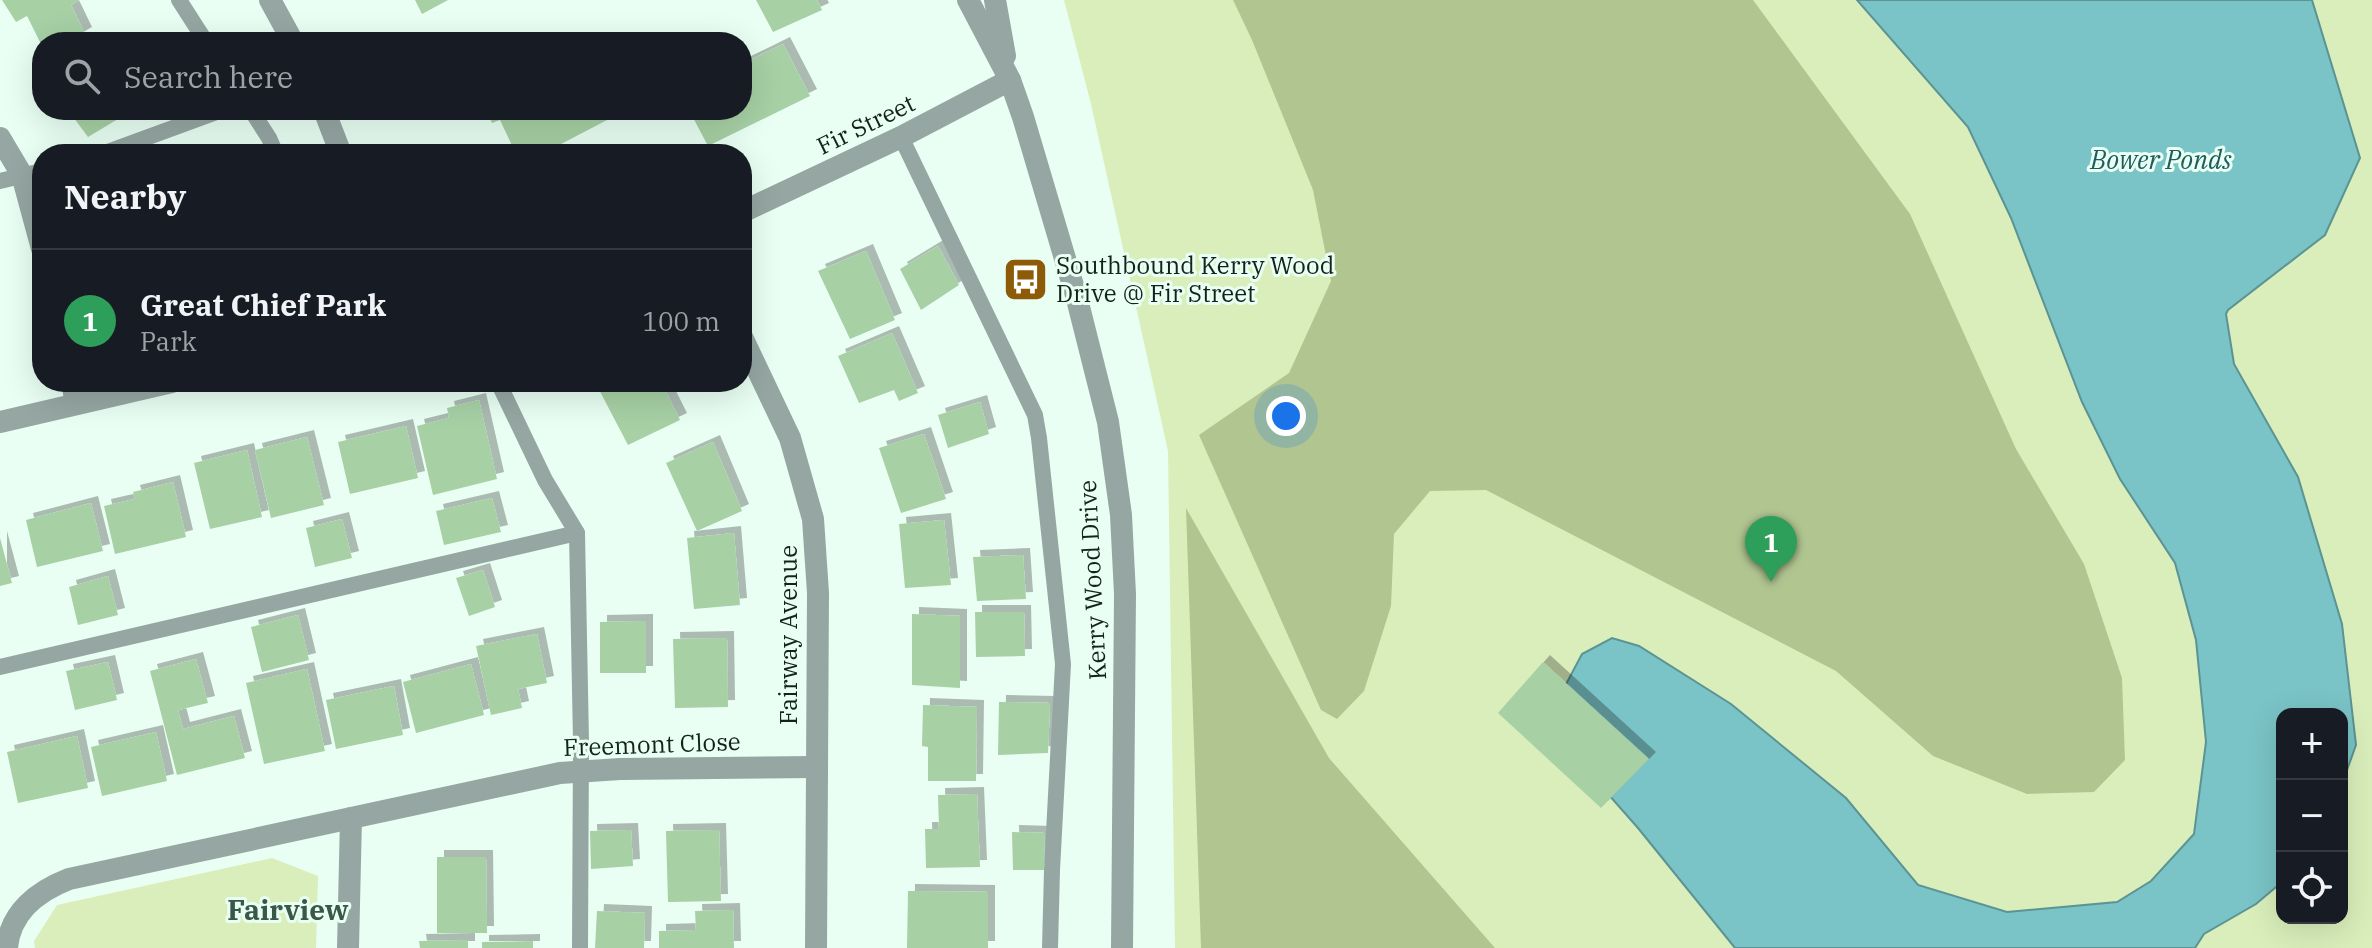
<!DOCTYPE html>
<html lang="en">
<head>
<meta charset="utf-8">
<style>
	:root { --surface:#171b24; --page:#20242c; --text:#f1f3f6; --muted:#9ea1a6; --line:#363941; --accent:#0b8043 }
	body { margin:0; font-family:"IBM Plex Serif",serif; background:var(--page); color:var(--text) }
	.controls { position:absolute; right:24px; bottom:24px; display:grid; overflow:hidden; border-radius:16px; box-shadow:0 8px 32px #0002 }
	.controls button { width:72px; height:72px; display:grid; place-items:center; padding:0; border:0; border-bottom:2px solid var(--line); background:var(--surface); color:var(--text); font:40px sans-serif }
	.you { position:absolute; left:1286px; top:416px; width:28px; height:28px; margin:-20px; border:6px solid #fff; border-radius:50%; background:#1a73e8; box-shadow:0 0 0 12px #1a73e833 }
	.badge { display:grid; place-items:center; width:52px; height:52px; border-radius:50%; background:var(--accent); color:#fff; font-size:26px; font-weight:700 }
	.pin { position:absolute; translate:-50% -66px; filter:drop-shadow(0 2px 4px #0008) }
	.pin::after { content:''; position:absolute; top:42px; width:28px; height:24px; background:inherit; clip-path:polygon(0 0,100% 0,50% 100%) }
	.list { margin:0; padding:0; list-style:none }
	h2 { display:flex; justify-content:space-between; align-items:center; height:104px; margin:0; padding:0 32px; font-size:34px }
	h2 small { font-size:26px; font-weight:400; color:var(--muted) }
	.list li { display:grid; grid-template-columns:52px 1fr auto; gap:24px; align-items:center; box-sizing:border-box; height:144px; padding:0 32px; border-top:2px solid var(--line) }
	.list b { display:block; font-size:30px; white-space:nowrap }
	.list p { margin:0; font-size:26px; white-space:nowrap; color:var(--muted) }
	.list em { font-size:26px; font-style:normal; color:var(--muted) }
	.icon { flex:none; width:44px; height:44px; fill:none; stroke:currentColor; stroke-width:2; stroke-linecap:round; stroke-linejoin:round }
	.map { position:relative; flex:none; width:2372px; height:948px; overflow:hidden }
	.search { position:absolute; background:var(--surface); box-shadow:0 8px 32px #0002; left:32px; top:32px; width:720px; height:88px; display:flex; align-items:center; gap:20px; box-sizing:border-box; padding:0 28px; border-radius:32px; color:var(--muted); font-size:30px }
	.panel { position:absolute; background:var(--surface); box-shadow:0 8px 32px #0002; left:32px; top:144px; width:720px; height:248px; border-radius:32px }
	.map>svg:first-child { display:block }
	.green { fill:#daeebb; fill-rule:evenodd }
	.forest { fill:#b1c591 }
	.water { fill:#7ac3c6; stroke:#5c9393; stroke-width:2 }
	.building { fill:#a7d0a5; filter:url(#shadow) }
	.lines { fill:none; stroke-linecap:round; stroke-linejoin:round }
	.service { stroke:#96a7a3; stroke-width:16 }
	.minor { stroke:#96a7a3; stroke-width:22 }
	.tertiary { stroke:#96a7a3; stroke-width:22 }
	.labels { text-anchor:middle; stroke-width:6; stroke-linejoin:round; paint-order:stroke }
	.street-label { font-size:24px; fill:#15221c; stroke:#e9fff3 }
	.poi-label { font-size:24px; fill:#15221c; stroke:#e9fff3; text-anchor:start }
	.water-label { font-size:26px; font-style:italic; fill:#1e5c5e; stroke:#e9fff3 }
	.quarter-label { font-size:28px; font-weight:bold; fill:#395848; stroke:#e9fff3 }
</style>
</head>
<body>
<div class="map">
<svg width="2372" height="948" viewBox="0 0 2372 948">
	<defs>
		<filter id="shadow"><feDropShadow dx="7" dy="-7" stdDeviation="0" flood-color="#0004"/></filter>
	</defs>
	<rect width="100%" height="100%" fill="#e9fff3"/>
	<g class="green">
		<path d="M1064 0H2372V948H1175L1168 451 1091 104ZM2282 714H2342V918H2282Z"/>
		<polygon points="272,858 318,876 316,948 35,948 34,941 57,905"/>
	</g>
	<g class="forest">
		<polygon points="1233,0 1753,0 1910,214 2016,449 2084,564 2122,678 2125,760 2094,792 2027,794 1933,756 1836,671 1486,490 1430,491 1394,534 1391,606 1364,691 1337,719 1321,710 1199,435 1289,373 1331,281 1313,190 1252,40"/>
		<polygon points="1186,508 1329,758 1495,948 1201,948"/>
	</g>
	<polygon class="water" points="1857,0 2312,0 2360,158 2325,235 2228,310 2226,314 2234,364 2298,477 2342,624 2356,745 2342,784 2342,714 2282,714 2282,882 2256,904 2204,934 2195,948 1735,948 1638,828 1571,752 1563,690 1582,654 1612,638 1639,646 1731,704 1846,798 1918,885 2007,912 2117,902 2151,881 2194,834 2206,742 2196,640 2175,563 2120,479 2082,402 2011,218 1968,127"/>
	<g class="building">
		<polygon points="2,0 79,0 71,5 85,34 71,42 40,42 27,16 16,22"/>
		<polygon points="415,0 448,0 422,14"/>
		<polygon points="756,0 817,0 822,10 773,32"/>
		<polygon points="783,44 810,96 708,146 689,110 742,110 742,64"/>
		<polygon points="68,110 133,110 88,137"/>
		<polygon points="486,110 605,110 609,119 542,154 516,154 500,120 492,123"/>
		<polygon points="938,246 959,285 921,310 900,269"/>
		<polygon points="866,251 895,320 850,339 818,271"/>
		<polygon points="892,333 918,393 899,401 894,390 859,403 838,356"/>
		<polygon points="595,382 654,382 657,389 663,386 680,420 628,445"/>
		<polygon points="479,400 497,479 433,495 417,426 449,418 447,408"/>
		<polygon points="980,402 989,434 948,448 938,415"/>
		<polygon points="406,426 418,478 350,494 338,442"/>
		<polygon points="924,434 946,499 901,513 879,448"/>
		<polygon points="307,437 324,505 271,518 255,450"/>
		<polygon points="713,442 742,511 697,531 666,463"/>
		<polygon points="247,450 262,517 210,529 194,463"/>
		<polygon points="173,482 186,537 115,554 104,506 135,499 133,492"/>
		<polygon points="492,498 501,532 444,545 436,511"/>
		<polygon points="91,503 103,551 37,567 26,520"/>
		<polygon points="342,519 352,558 315,567 306,528"/>
		<polygon points="944,520 951,585 905,588 899,524"/>
		<polygon points="734,533 740,605 694,609 687,538"/>
		<polygon points="0,538 12,583 0,586"/>
		<polygon points="1023,555 1026,599 977,601 973,557"/>
		<polygon points="483,570 495,607 469,616 456,578"/>
		<polygon points="108,576 118,615 78,625 69,587"/>
		<polygon points="975,612 1024,612 1025,656 976,657"/>
		<polygon points="912,614 960,616 960,688 912,685"/>
		<polygon points="298,615 309,660 262,672 251,627"/>
		<polygon points="646,621 646,673 600,673 600,622"/>
		<polygon points="537,634 547,683 518,689 522,708 491,715 476,646"/>
		<polygon points="727,638 728,707 675,708 673,639"/>
		<polygon points="196,659 208,703 178,710 183,729 234,716 245,758 177,775 150,671"/>
		<polygon points="108,662 117,700 75,710 66,671"/>
		<polygon points="1543,662 1649,759 1601,808 1498,713"/>
		<polygon points="471,664 484,715 416,733 403,682"/>
		<polygon points="307,669 325,751 264,764 246,683"/>
		<polygon points="394,686 403,735 336,749 326,700"/>
		<polygon points="999,702 1050,703 1048,753 998,755"/>
		<polygon points="923,705 977,707 976,781 928,781 928,747 922,746"/>
		<polygon points="156,732 167,781 102,796 91,747"/>
		<polygon points="77,736 88,788 18,803 7,752"/>
		<polygon points="977,794 980,867 926,868 925,829 939,829 938,795"/>
		<polygon points="631,830 633,866 591,869 590,831"/>
		<polygon points="719,830 721,901 668,902 666,831"/>
		<polygon points="1012,832 1045,833 1044,870 1013,870"/>
		<polygon points="437,857 486,857 487,933 437,933"/>
		<polygon points="908,891 988,892 988,948 907,948"/>
		<polygon points="733,910 734,948 659,948 659,931 696,930 695,911"/>
		<polygon points="597,911 645,913 644,948 595,948"/>
		<polygon points="468,940 468,948 420,948 419,941"/>
		<polygon points="533,941 533,948 482,948 482,942"/>
	</g>
	<g class="lines">
		<g class="service">
			<polyline points="179,0 206,42"/>
			<polyline points="251,110 269,138 276,154"/>
			<polyline points="901,137 1035,415 1039,438 1063,664 1052,870 1050,948"/>
			<polyline points="102,154 222,110"/>
			<polyline points="0,181 42,171"/>
			<polyline points="498,382 545,480 577,533 581,742 580,948"/>
			<polyline points="0,667 577,533"/>
		</g>
		<g class="minor">
			<polyline points="270,0 293,42"/>
			<polyline points="324,110 341,154"/>
			<polyline points="0,138 22,175 42,249"/>
			<polyline points="742,212 901,137 1010,80"/>
			<polyline points="742,337 790,438 813,519 818,593 816,948"/>
			<polyline points="72,382 76,404"/>
			<polyline points="0,422 172,382"/>
			<path d="M7 948C10 912 38 891 69 879L560 773 620 769 815 767"/>
			<polyline points="348,948 351,818"/>
		</g>
		<g class="tertiary">
			<polyline points="968,0 1010,80 1023,117 1077,299 1108,422 1121,515 1125,594 1122,948"/>
			<polyline points="995,0 1005,56"/>
		</g>
	</g>
	<defs>
		<symbol id="bus-square" viewBox="-11 -11 22 22"><rect x="-9" y="-9" width="18" height="18" rx="4" fill="#8d5a07" stroke="#e9fff3"/><path d="M-5-6H5V4H4V6H2V4H-2V6H-4V4H-5ZM-3.5-4V0h7V-4ZM-3.5 1.2v1.5H-2V1.2ZM2 1.2v1.5H3.5V1.2Z" fill="#fff"/></symbol>
	</defs>
	<g fill-rule="evenodd">
		<use href="#bus-square" x="1000" y="254" width="51" height="51"/>
	</g>
	<g class="labels">
		<g class="street-label">
			<text transform="translate(866 125) rotate(-26)" y="8">Fir Street</text>
			<text transform="translate(1093 580) rotate(-93)" y="8">Kerry Wood Drive</text>
			<text transform="translate(789 635) rotate(-90)" y="8">Fairway Avenue</text>
			<text transform="translate(652 745) rotate(-2)" y="8">Freemont Close</text>
		</g>
		<g class="poi-label">
			<text x="1056" y="274">Southbound Kerry Wood<tspan x="1056" dy="28">Drive @ Fir Street</tspan></text>
		</g>
		<g class="water-label">
			<text x="2161" y="169">Bower Ponds</text>
		</g>
		<g class="quarter-label">
			<text x="288" y="920">Fairview</text>
		</g>
	</g>
</svg>
<div class="controls">
<button>+</button>
<button>−</button>
<button><svg class="icon" aria-label="locate" viewBox="0 0 24 24"><circle cx="12" cy="12" r="6"/><path d="M12 2v4M12 18v4M2 12h4M18 12h4"/></svg></button>
</div>
<div class="you"></div>
<div class="pin badge" style="left:1771px;top:582px;background:#2e9e5b">1</div>
<div class="search"><svg class="icon" aria-label="search" viewBox="0 0 24 24"><circle cx="10" cy="10" r="6"/><path d="M15 15l6 6"/></svg>Search here</div>
<section class="panel">
<h2>Nearby<small></small></h2>
<ul class="list">
<li><span class="badge" style="background:#2e9e5b">1</span><div><b>Great Chief Park</b><p>Park</p></div><em>100 m</em></li>
</ul>
</section>
</div>
</body>
</html>
